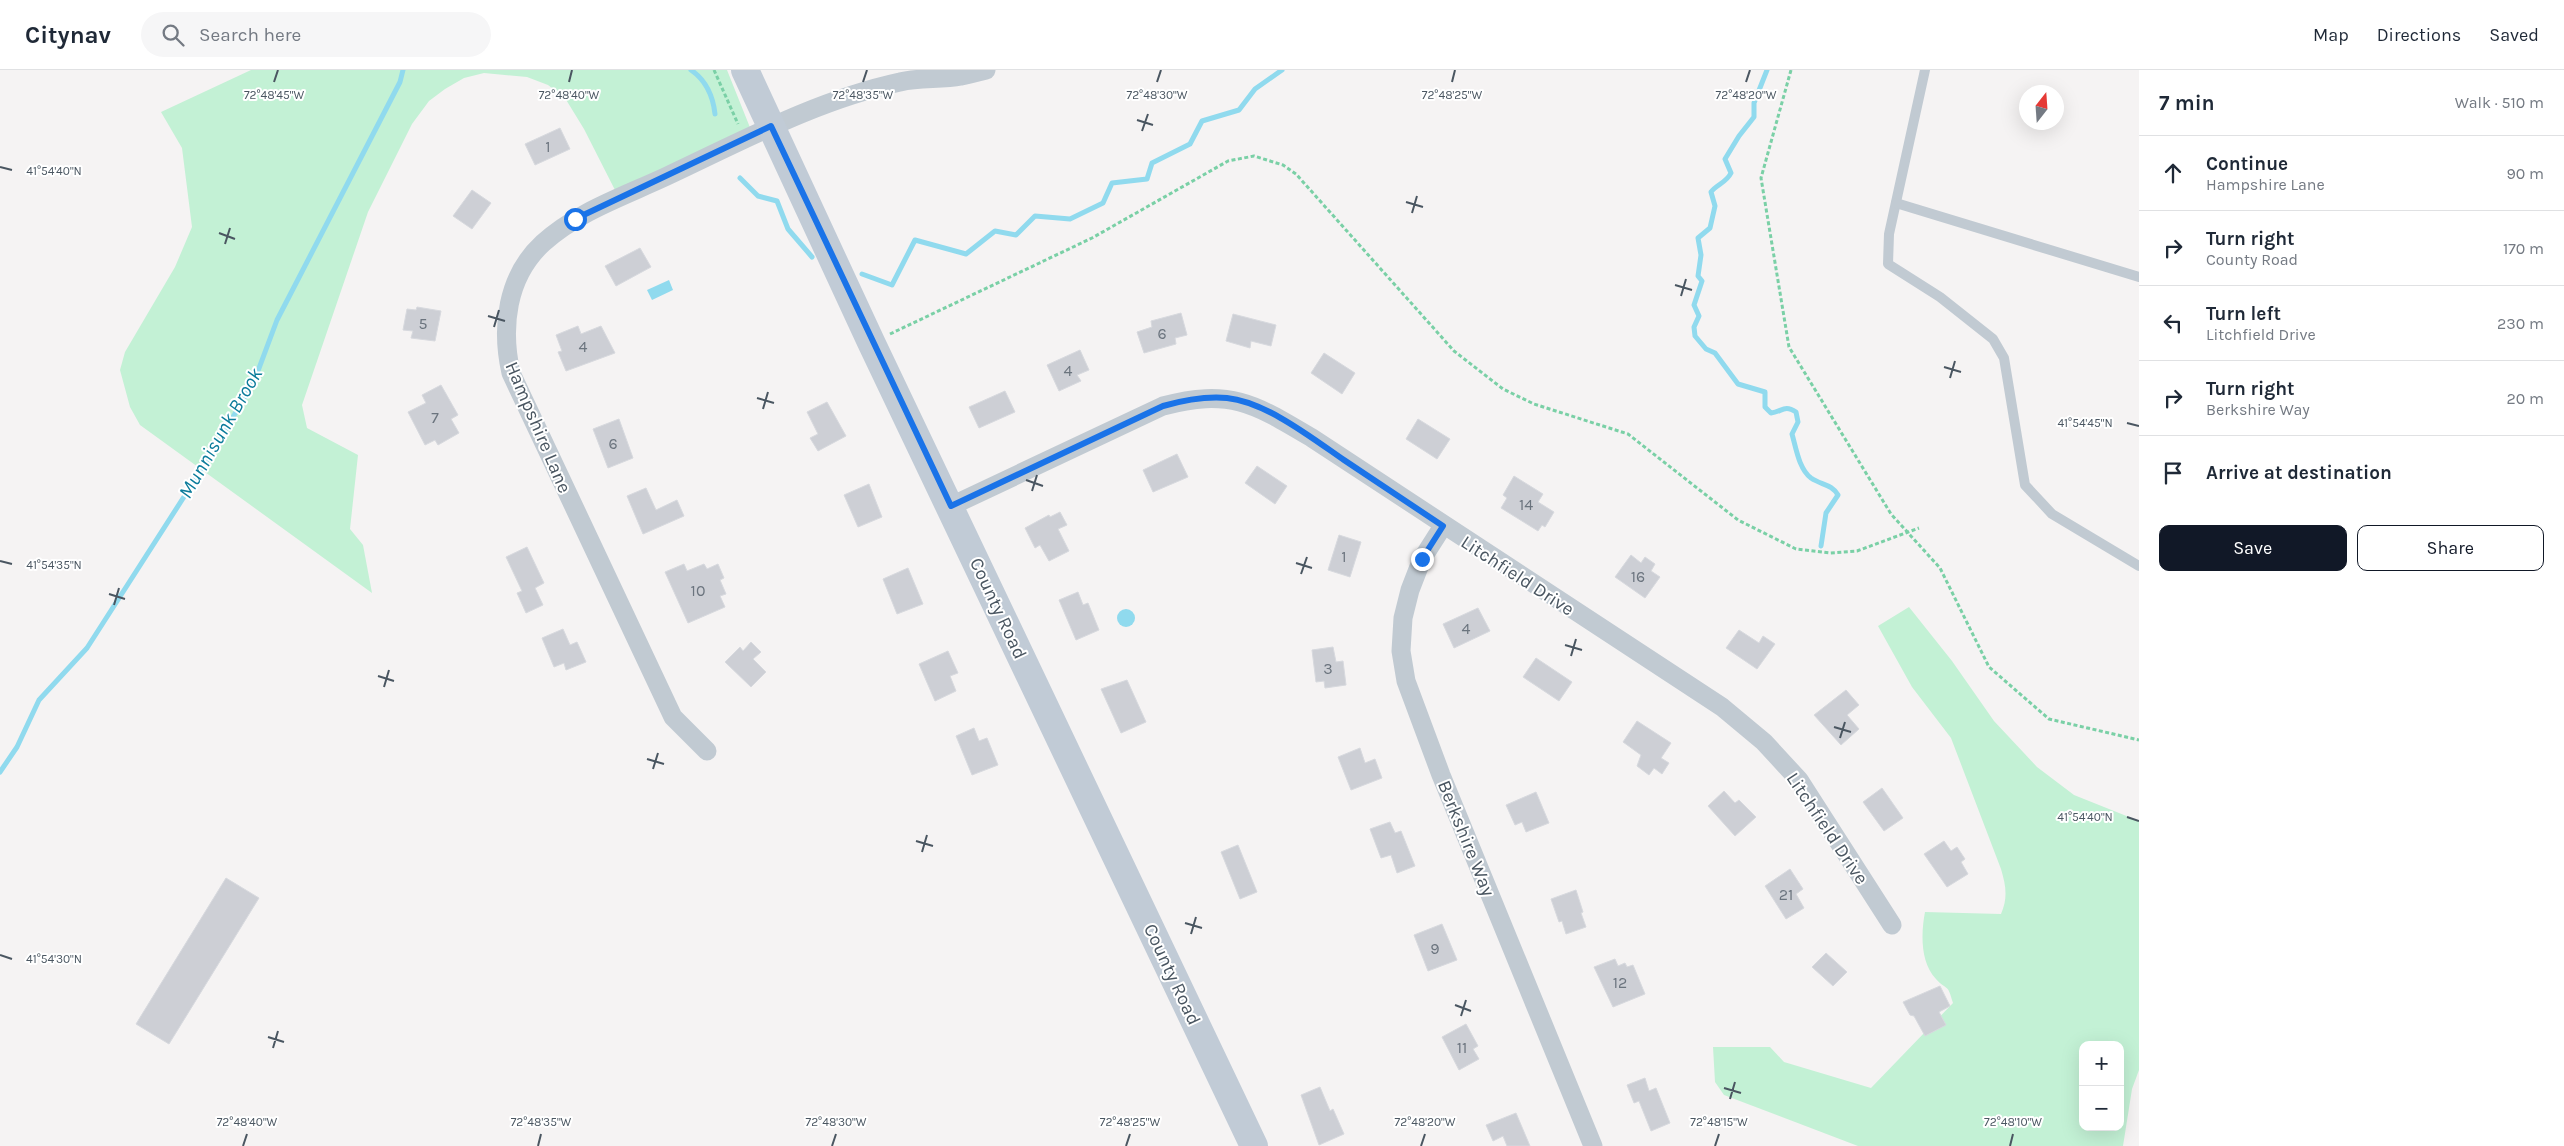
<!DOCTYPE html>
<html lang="en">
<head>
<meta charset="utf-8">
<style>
	:root { --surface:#fff; --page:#f6f6f7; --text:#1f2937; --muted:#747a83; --line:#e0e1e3; --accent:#111827 }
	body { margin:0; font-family:Karla,sans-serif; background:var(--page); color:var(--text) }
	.controls { position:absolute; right:15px; bottom:15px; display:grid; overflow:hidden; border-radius:10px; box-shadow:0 5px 20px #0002 }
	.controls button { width:45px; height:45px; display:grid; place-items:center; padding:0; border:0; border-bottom:1px solid var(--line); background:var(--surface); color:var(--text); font:25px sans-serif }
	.compass { position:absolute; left:2019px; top:15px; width:45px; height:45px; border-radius:50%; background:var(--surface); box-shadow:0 5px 20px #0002; rotate:17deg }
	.stop { position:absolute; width:15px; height:15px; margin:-11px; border:4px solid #1a73e8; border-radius:50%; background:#fff }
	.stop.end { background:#1a73e8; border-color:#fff; box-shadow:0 1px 5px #0008 }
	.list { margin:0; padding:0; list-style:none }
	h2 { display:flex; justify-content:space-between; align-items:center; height:65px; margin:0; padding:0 20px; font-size:21px }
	h2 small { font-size:16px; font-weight:400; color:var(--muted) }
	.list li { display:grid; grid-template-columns:32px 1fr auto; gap:15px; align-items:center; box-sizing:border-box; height:75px; padding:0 20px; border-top:1px solid var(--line) }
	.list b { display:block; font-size:19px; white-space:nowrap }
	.list p { margin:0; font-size:16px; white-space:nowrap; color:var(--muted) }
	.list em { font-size:16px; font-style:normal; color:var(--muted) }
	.actions { display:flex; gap:10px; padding:15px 20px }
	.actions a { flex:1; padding:11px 0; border:1px solid var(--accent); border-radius:10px; text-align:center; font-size:18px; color:var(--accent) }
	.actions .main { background:var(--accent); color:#fff }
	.icon { flex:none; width:28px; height:28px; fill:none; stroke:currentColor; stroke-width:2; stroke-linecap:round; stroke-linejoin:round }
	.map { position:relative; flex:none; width:2139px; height:1076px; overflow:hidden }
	header { display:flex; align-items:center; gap:30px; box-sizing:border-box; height:70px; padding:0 25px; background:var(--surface); border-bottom:1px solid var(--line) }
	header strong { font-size:24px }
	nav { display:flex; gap:28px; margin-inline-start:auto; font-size:18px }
	.search { width:350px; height:45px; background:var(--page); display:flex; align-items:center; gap:12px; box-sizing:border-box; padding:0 18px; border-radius:28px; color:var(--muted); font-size:19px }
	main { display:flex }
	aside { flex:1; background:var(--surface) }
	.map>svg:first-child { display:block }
	.green { fill:#c3f1d5; fill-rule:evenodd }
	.water { fill:#90daee }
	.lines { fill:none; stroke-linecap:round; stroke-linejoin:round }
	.stream { stroke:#90daee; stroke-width:5 }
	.building { fill:#cdcfd5; stroke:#d7d9de }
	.path { stroke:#7ad0a6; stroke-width:3; stroke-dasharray:4 2.5; stroke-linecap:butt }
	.lane { stroke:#c1cad2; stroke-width:10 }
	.street { stroke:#c1cad2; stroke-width:19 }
	.secondary { stroke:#c1cbd6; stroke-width:28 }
	.route { stroke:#1a73e8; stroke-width:6 }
	.ticks { fill:none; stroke:#4a5661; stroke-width:2 }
	.labels { text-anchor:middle; stroke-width:4; stroke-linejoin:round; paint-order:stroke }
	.number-label { font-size:16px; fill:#6b747e }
	.street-label { font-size:19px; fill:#4a5661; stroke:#fff }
	.water-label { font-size:20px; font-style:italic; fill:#0c7c9b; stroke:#fff }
	.ticks-label { font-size:12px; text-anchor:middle; fill:#4a5661; stroke:#fff; stroke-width:4; stroke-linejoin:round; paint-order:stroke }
</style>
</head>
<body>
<header>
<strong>Citynav</strong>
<div class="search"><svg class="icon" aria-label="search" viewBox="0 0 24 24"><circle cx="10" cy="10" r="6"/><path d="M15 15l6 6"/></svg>Search here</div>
<nav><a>Map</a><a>Directions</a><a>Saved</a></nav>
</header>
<main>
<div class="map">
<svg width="2139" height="1076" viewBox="0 0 2139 1076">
	<rect width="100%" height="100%" fill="#f5f3f3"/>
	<g class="green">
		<polygon points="251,0 727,0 755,70 616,122 584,59 565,28 548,15 527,7 484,3 464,8 445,19 429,31 412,54 368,142 302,335 307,358 358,385 350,459 363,475 372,523 140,355 130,337 120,300 125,282 175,197 192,157 182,78 161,42"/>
		<path d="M1909 537 1952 591 1994 651 2037 697 2074 725 2139 751V1000L2132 1019 2123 1076H1858L1724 1025 1715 1012 1713 977H1770L1784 992 1871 1018 1953 933C1947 912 1948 922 1936 909 1920 892 1921 863 1925 842L2001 844C2008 828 2006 816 2001 799L1951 668 1912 617 1878 556ZM2083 975H2120V1057H2083Z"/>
	</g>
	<g class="water">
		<polygon points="669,210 673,220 652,230 647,220"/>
		<circle cx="1126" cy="548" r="9"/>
	</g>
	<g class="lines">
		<g class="stream">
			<path d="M691 0C707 11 713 26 715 44"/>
			<path d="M1767 0 1754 33V47L1739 66 1725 89 1731 103C1726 113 1717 114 1711 122L1715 136 1710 158 1698 168 1701 185 1698 206 1702 211 1694 235 1699 246 1694 257 1695 266 1706 279 1715 283 1738 314 1765 322V337L1771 343C1782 342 1784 334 1796 342L1798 352 1792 364C1796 378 1799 399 1811 408 1821 415 1832 414 1838 425L1826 443 1821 476"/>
			<polyline points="740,108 758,126 777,131 788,159 812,187"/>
			<polyline points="862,204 892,215 915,170 966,184 995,161 1016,165 1035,146 1070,149 1103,133 1112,113 1147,109 1152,93 1190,74 1202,51 1239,40 1255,19 1282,0"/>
			<polyline points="0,702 17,677 39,630 87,578 214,380 255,309 277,250 400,12 403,0"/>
		</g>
	</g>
	<g class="building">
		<polygon points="560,58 570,79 535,95 525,74"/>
		<polygon points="472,120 491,133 472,159 453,146"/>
		<polygon points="640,178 651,197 616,216 605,196"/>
		<polygon points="417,237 441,241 435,271 411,268 413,261 403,260 407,239 416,240"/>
		<polygon points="1181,243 1187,265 1175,268 1176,274 1144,283 1137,262 1152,257 1151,251"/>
		<polygon points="1233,244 1276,255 1271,276 1251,271 1250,278 1226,271"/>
		<polygon points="578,256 581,264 601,256 615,283 566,301 558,282 562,281 556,265"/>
		<polygon points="1080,280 1089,300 1077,305 1081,311 1059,321 1047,295"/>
		<polygon points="1324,283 1355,303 1342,324 1311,303"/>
		<polygon points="441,315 458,345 451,349 459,363 438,375 435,370 425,375 408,342 426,333 422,325"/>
		<polygon points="1005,321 1015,342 979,358 969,337"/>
		<polygon points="827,332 846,366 818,381 810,368 818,364 807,342"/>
		<polygon points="619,349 633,388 608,398 593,359"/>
		<polygon points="1418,349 1450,369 1437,389 1406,369"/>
		<polygon points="1177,384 1188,407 1153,422 1143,400"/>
		<polygon points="1257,396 1287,416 1275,434 1245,413"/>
		<polygon points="1514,406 1543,424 1538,432 1554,442 1545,457 1542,455 1538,461 1501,438 1507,428 1503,425"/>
		<polygon points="869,414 882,447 858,457 844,425"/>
		<polygon points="646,418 656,440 677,430 684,446 643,464 627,426"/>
		<polygon points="1060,442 1067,455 1058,459 1069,481 1049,491 1040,475 1035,478 1025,458 1049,445 1050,447"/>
		<polygon points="1339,465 1361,472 1350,507 1328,500"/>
		<polygon points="527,477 544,513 535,518 543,535 526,543 517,523 522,521 506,487"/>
		<polygon points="1631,485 1641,493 1645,487 1655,494 1651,501 1660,507 1645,528 1615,507"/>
		<polygon points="684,494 687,501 704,494 707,499 718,494 724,508 720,510 726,524 720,526 725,537 688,553 665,502"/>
		<polygon points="908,498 923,534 897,544 883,509"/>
		<polygon points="1078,522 1083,535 1088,533 1099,560 1076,570 1059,530"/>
		<polygon points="1478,538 1490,561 1454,578 1443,554"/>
		<polygon points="563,559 570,575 577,572 586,592 566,600 564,593 554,597 542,568"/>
		<polygon points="1739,560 1759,573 1763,566 1775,574 1757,599 1726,578"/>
		<polygon points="751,572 761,582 753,589 766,602 751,617 725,592 740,577 743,581"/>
		<polygon points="1333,577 1336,592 1343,591 1346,615 1325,618 1324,611 1316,612 1312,580"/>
		<polygon points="948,581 958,603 950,606 956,621 935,631 919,594"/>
		<polygon points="1536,588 1572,612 1559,631 1523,607"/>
		<polygon points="1127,610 1146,652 1121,663 1101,619"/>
		<polygon points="1846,620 1859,635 1847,645 1859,659 1841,675 1814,645"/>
		<polygon points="1637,651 1671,673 1661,688 1669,693 1662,704 1654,698 1649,705 1637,696 1641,685 1623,672"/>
		<polygon points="974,658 979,671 987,668 998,695 972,705 956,666"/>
		<polygon points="1360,678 1365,693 1375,689 1382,708 1351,720 1338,687"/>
		<polygon points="1882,718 1903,748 1884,761 1863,732"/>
		<polygon points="1724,721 1735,733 1739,730 1756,747 1735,766 1708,736"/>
		<polygon points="1536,722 1549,753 1526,762 1522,752 1515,755 1506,735"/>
		<polygon points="1390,752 1395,763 1401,761 1415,796 1397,803 1391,785 1381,788 1370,759"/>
		<polygon points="1944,771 1951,781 1957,777 1965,789 1961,792 1968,804 1947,817 1924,784"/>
		<polygon points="1238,775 1257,822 1240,829 1221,782"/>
		<polygon points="1790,799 1803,819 1796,824 1804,838 1786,849 1765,816"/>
		<polygon points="226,808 259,828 169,974 136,954"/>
		<polygon points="1576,820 1583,842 1581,843 1586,857 1566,864 1562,851 1559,852 1551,829"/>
		<polygon points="1442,854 1457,890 1428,901 1414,865"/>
		<polygon points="1826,883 1847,902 1833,916 1812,897"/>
		<polygon points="1615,889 1618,896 1625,893 1627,897 1633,895 1645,924 1613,937 1594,897"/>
		<polygon points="1940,916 1950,936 1939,942 1946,955 1925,966 1914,946 1910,945 1903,932"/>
		<polygon points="1466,954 1478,976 1473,979 1479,989 1459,1000 1442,967"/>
		<polygon points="1645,1008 1649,1021 1656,1018 1670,1053 1651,1061 1639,1031 1634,1033 1627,1015"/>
		<polygon points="1320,1017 1330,1041 1333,1039 1344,1064 1319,1075 1301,1025"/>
		<polygon points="1516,1043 1530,1076 1507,1076 1503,1066 1493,1071 1486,1055"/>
	</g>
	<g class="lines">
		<g class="path">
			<polyline points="714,0 738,54"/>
			<polyline points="1791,0 1761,108 1789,277 1891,444 1940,498 1989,597 2049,649 2139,670"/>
			<polyline points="890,264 1092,168 1228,91 1254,86 1283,95 1296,104 1454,281 1503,319 1534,334 1628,364 1738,450 1796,479 1830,483 1857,481 1919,458"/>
		</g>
		<g class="lane">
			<polyline points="1925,0 1889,164 1888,194 1940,227 1993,269 2004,288 2025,415 2052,444 2139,496"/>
			<polyline points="1896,133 2139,207"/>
		</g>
		<g class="street">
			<path d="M951 436 1163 336C1230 318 1255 334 1312 368L1722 637 1764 672 1799 710 1892 855"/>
			<polyline points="1443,456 1422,489 1410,520 1403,548 1401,581 1406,611 1441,705 1593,1076"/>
			<path d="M707 681 673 647 511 303C501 258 506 207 543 173 577 142 624 126 665 107 742 71 817 30 900 12 920 7 941 10 961 6 969 5 978 2 986 0"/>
		</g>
		<polyline class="secondary" points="745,0 871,272 1254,1076"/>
	</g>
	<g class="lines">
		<path class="route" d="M575 149 771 56 951 436 1163 336C1184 330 1205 326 1227 328 1266 332 1312 368 1344 390 1377 412 1410 434 1443 456L1422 489"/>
	</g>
	<path class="ticks" d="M274 12 278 0M569 12 572 0M863 12 867 0M1157 12 1161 0M1452 12 1455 0M1746 12 1750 0M1137 50 1153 55M1142 61 1148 44M0 97 12 100M1406 132 1423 137M1412 143 1417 126M219 163 235 169M225 174 230 158M1675 215 1692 220M1681 226 1686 209M488 246 505 251M494 257 499 240M1944 297 1961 302M1950 308 1955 291M757 328 774 333M763 339 768 322M2127 353 2139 356M1026 410 1043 416M1032 421 1037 405M0 491 12 494M1296 493 1312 498M1301 504 1307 487M109 524 125 529M114 535 119 518M1565 575 1582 580M1571 586 1576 569M378 606 394 611M384 617 389 600M1834 657 1851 662M1840 668 1845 652M647 689 664 694M653 699 658 683M2127 747 2139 751M916 771 933 776M922 782 927 765M1185 853 1202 858M1191 864 1196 847M0 885 12 889M1455 935 1471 941M1461 946 1466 930M268 967 284 972M273 978 278 961M1724 1018 1741 1023M1730 1029 1735 1012M243 1076 247 1064M538 1076 541 1064M832 1076 836 1064M1126 1076 1130 1064M1421 1076 1425 1064M1715 1076 1719 1064M2010 1076 2013 1064"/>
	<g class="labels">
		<g class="number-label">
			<text x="548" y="82">1</text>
			<text x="423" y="259">5</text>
			<text x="1162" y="269">6</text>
			<text x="583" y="282">4</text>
			<text x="1068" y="306">4</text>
			<text x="435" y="353">7</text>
			<text x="613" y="379">6</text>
			<text x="1526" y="440">14</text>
			<text x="1344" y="492">1</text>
			<text x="1638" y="512">16</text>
			<text x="698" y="526">10</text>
			<text x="1466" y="564">4</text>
			<text x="1328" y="604">3</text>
			<text x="1786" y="830">21</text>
			<text x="1435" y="884">9</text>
			<text x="1620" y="918">12</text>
			<text x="1462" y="983">11</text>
		</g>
		<g class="street-label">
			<text transform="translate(539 357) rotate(67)" y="7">Hampshire Lane</text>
			<text transform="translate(1518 505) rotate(33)" y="7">Litchfield Drive</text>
			<text transform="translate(999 538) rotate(65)" y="7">County Road</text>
			<text transform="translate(1828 758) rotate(56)" y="7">Litchfield Drive</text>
			<text transform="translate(1467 768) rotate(68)" y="7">Berkshire Way</text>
			<text transform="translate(1173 904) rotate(65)" y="7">County Road</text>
		</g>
		<g class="water-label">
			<text transform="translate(220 363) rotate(-60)" y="7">Munnisunk Brook</text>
		</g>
	</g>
	<g class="ticks-label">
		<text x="274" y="29">72°48'45"W</text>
		<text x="569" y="29">72°48'40"W</text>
		<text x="863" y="29">72°48'35"W</text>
		<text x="1157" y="29">72°48'30"W</text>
		<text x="1452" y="29">72°48'25"W</text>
		<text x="1746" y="29">72°48'20"W</text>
		<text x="54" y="105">41°54'40"N</text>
		<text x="2085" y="357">41°54'45"N</text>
		<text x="54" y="499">41°54'35"N</text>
		<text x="2085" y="751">41°54'40"N</text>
		<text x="54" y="893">41°54'30"N</text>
		<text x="247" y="1056">72°48'40"W</text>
		<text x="541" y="1056">72°48'35"W</text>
		<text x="836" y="1056">72°48'30"W</text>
		<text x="1130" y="1056">72°48'25"W</text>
		<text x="1425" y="1056">72°48'20"W</text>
		<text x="1719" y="1056">72°48'15"W</text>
		<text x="2013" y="1056">72°48'10"W</text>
	</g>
</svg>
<div class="controls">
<button>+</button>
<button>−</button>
</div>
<svg class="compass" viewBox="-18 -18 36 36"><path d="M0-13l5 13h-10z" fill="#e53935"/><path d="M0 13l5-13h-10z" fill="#747a83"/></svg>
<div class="stop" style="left:575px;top:149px"></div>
<div class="stop end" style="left:1422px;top:489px"></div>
</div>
<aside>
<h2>7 min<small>Walk · 510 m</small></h2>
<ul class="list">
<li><svg class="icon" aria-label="ahead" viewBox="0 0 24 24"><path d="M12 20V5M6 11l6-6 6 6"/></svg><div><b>Continue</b><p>Hampshire Lane</p></div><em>90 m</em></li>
<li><svg class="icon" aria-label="right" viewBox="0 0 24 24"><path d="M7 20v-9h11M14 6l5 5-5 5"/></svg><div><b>Turn right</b><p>County Road</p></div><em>170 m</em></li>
<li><svg class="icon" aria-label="left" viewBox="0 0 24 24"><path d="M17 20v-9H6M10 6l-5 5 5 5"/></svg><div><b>Turn left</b><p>Litchfield Drive</p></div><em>230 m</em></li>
<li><svg class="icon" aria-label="right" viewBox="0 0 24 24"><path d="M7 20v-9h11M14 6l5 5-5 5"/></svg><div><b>Turn right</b><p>Berkshire Way</p></div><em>20 m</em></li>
<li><svg class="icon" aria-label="arrive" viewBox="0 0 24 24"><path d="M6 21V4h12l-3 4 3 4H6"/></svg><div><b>Arrive at destination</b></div></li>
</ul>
<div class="actions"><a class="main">Save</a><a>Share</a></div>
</aside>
</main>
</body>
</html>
